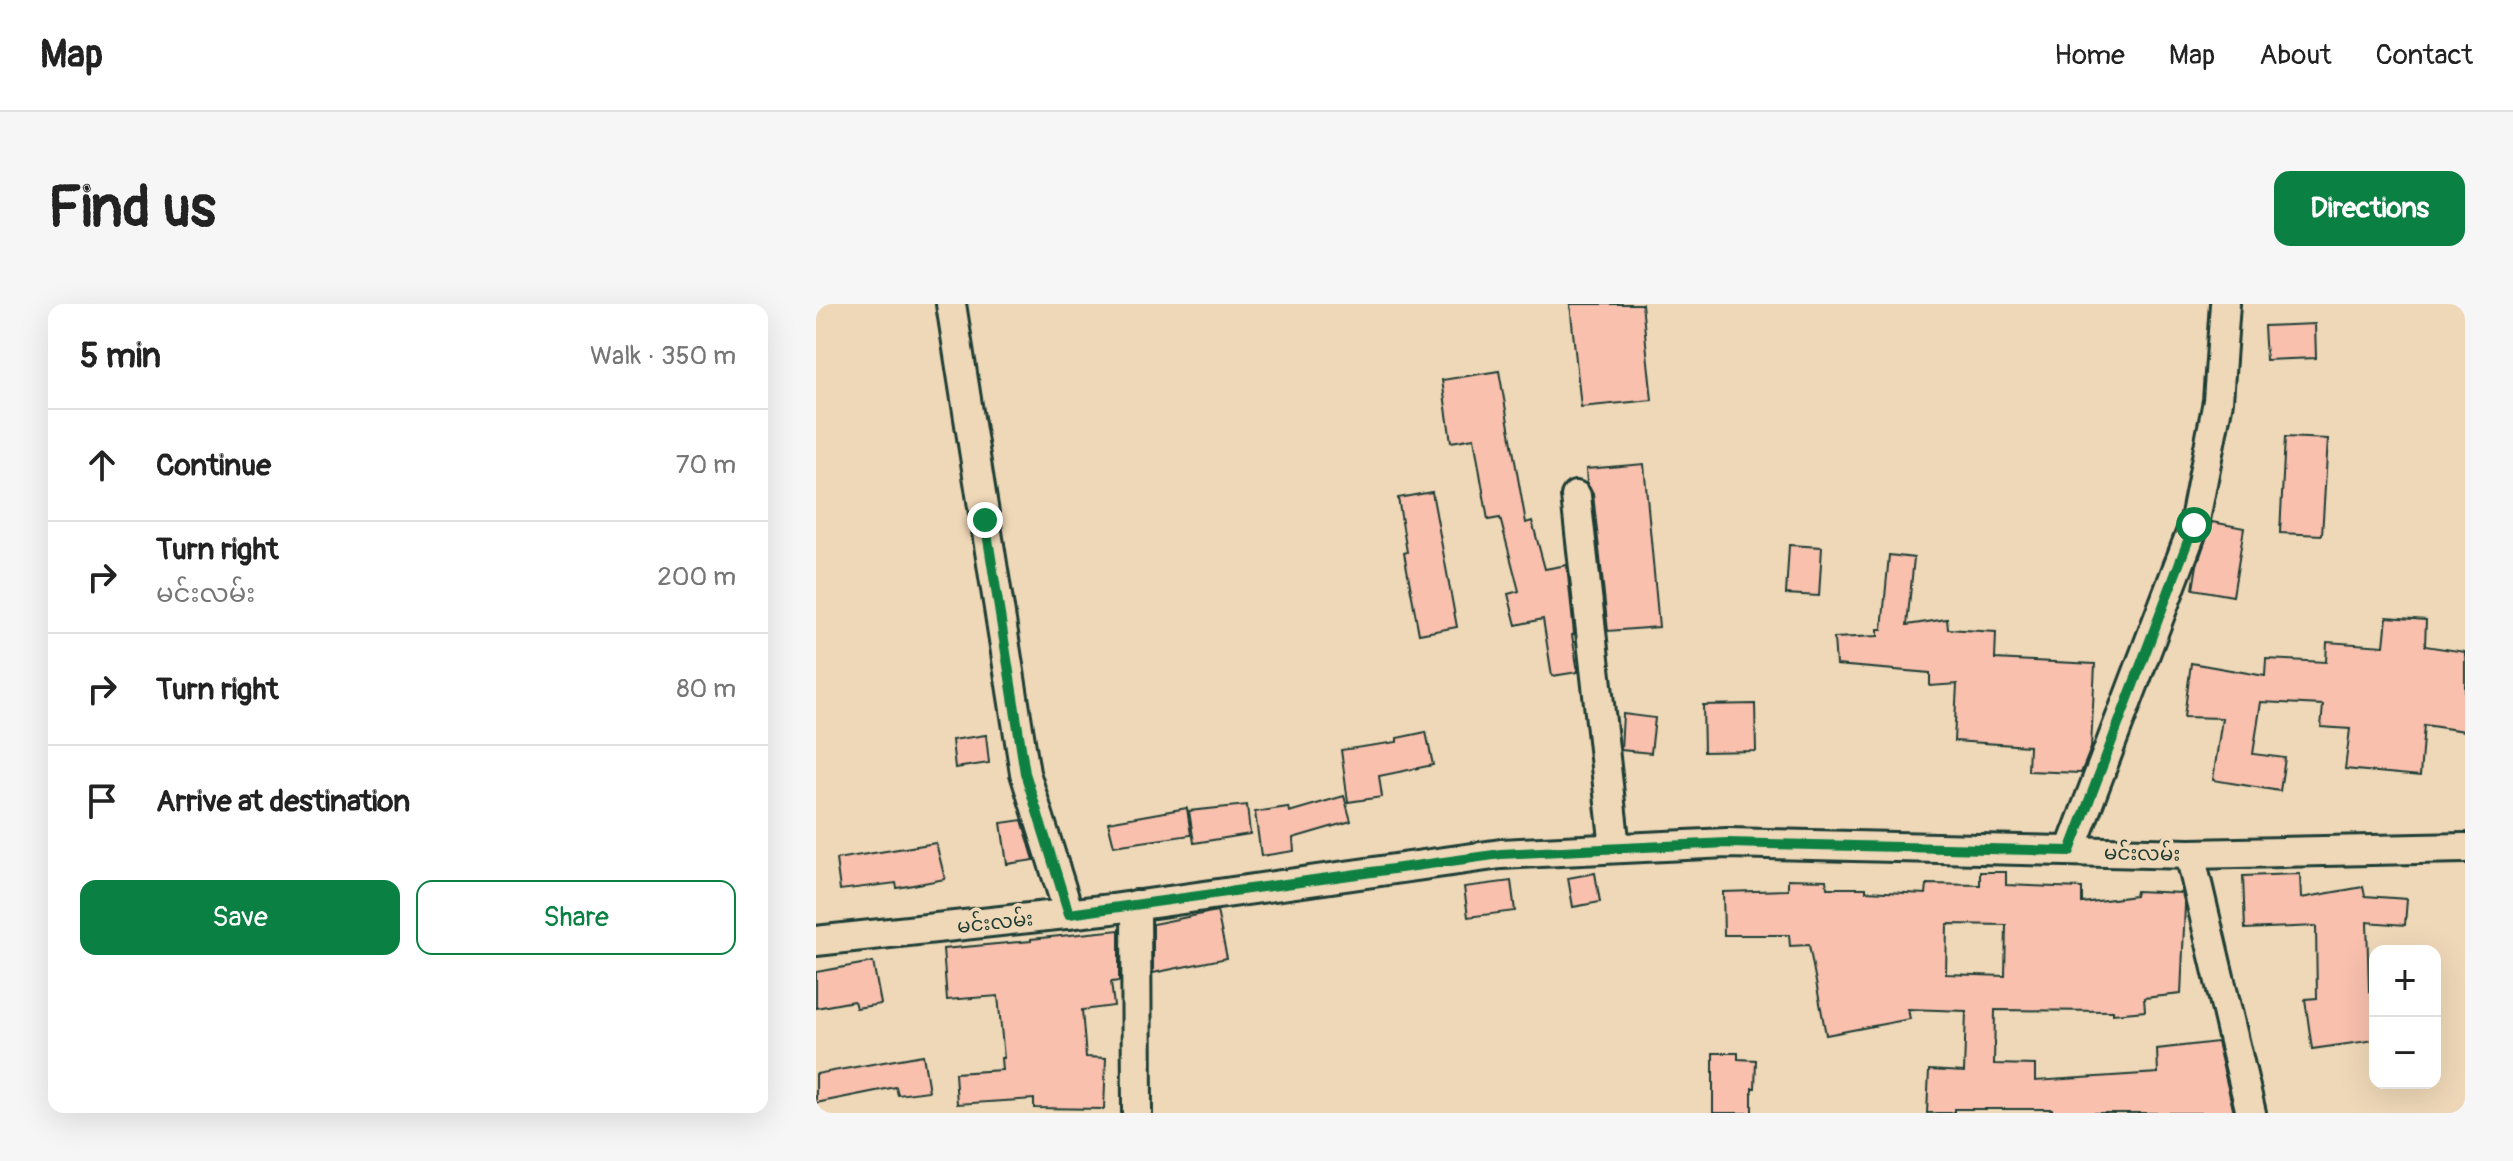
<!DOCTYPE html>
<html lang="en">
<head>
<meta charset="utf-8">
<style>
	:root { --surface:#fff; --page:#f6f6f6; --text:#222; --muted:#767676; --line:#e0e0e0; --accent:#0b8043 }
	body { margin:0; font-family:Pangolin,"Noto Sans Myanmar",sans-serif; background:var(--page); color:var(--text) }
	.controls { position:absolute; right:24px; bottom:24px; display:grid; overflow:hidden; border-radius:16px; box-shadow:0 8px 32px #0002 }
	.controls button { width:72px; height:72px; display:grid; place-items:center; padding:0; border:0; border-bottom:2px solid var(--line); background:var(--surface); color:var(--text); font:40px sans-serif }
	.stop { position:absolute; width:24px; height:24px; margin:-18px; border:6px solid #0b8043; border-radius:50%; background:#fff }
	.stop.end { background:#0b8043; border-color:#fff; box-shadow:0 2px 8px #0008 }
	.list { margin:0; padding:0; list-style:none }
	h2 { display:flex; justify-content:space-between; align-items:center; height:104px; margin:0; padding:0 32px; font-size:34px }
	h2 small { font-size:26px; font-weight:400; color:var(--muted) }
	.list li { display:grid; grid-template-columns:52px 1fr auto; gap:24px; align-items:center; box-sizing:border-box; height:112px; padding:0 32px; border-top:2px solid var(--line) }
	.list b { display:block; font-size:30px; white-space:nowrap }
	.list p { margin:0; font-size:26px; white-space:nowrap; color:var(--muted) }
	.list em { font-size:26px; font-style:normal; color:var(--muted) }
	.actions { display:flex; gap:16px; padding:24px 32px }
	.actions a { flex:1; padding:18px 0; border:2px solid var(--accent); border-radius:16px; text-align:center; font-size:28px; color:var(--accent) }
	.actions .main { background:var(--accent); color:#fff }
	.icon { flex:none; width:44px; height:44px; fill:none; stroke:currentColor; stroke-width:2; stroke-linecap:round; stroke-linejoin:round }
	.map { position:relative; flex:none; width:1649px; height:809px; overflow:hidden; border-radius:16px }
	header { display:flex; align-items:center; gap:48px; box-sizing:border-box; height:112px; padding:0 40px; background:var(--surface); border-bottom:2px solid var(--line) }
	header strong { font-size:38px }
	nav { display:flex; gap:44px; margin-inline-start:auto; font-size:28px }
	.intro { display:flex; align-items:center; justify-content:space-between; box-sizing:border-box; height:192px; padding:0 48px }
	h1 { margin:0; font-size:56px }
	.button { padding:20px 36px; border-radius:16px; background:var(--accent); color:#fff; font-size:28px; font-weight:700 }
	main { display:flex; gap:48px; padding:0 48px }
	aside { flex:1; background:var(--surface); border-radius:16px; box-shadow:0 8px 32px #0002 }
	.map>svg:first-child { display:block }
	.building { fill:#f8c0ad; stroke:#1f3d34; stroke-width:2; fill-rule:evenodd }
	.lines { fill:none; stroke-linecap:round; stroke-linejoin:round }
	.street-casing { stroke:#1f3d34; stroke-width:34 }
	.street { stroke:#efd8b8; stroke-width:28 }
	.route { stroke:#0b8043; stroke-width:10 }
	.labels { text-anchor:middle; stroke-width:7; stroke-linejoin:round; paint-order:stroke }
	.street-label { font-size:20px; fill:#1f3d34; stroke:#efd8b8 }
</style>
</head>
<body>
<header>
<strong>Map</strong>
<nav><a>Home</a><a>Map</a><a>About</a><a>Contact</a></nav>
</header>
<div class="intro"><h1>Find us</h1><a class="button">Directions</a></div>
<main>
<aside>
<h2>5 min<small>Walk · 350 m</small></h2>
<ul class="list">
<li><svg class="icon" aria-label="ahead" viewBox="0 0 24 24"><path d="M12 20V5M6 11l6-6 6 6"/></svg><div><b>Continue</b></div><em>70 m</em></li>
<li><svg class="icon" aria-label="right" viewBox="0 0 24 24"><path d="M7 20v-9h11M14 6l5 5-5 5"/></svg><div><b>Turn right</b><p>မင်းလမ်း</p></div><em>200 m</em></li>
<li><svg class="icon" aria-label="right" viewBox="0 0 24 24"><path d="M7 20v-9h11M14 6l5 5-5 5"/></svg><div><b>Turn right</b></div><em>80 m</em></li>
<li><svg class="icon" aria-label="arrive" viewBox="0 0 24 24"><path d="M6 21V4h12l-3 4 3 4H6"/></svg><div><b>Arrive at destination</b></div></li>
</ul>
<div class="actions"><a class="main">Save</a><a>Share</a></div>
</aside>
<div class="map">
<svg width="1649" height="809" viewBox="0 0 1649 809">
	<rect width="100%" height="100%" fill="#efd8b8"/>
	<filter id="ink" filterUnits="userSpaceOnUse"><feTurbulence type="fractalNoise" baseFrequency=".0125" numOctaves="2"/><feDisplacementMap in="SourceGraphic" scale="16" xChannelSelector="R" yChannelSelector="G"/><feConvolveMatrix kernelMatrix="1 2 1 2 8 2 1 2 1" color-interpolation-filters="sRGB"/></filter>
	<g filter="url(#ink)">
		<g class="building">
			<polygon points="754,0 826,0 836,96 765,103"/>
			<polygon points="1499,20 1500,54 1450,56 1448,22"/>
			<polygon points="683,67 710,219 716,217 729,265 751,261 758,330 756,331 762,368 736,372 727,315 700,321 692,290 703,287 684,214 672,216 658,134 635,138 626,76"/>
			<polygon points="1469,133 1512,135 1506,231 1464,229"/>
			<polygon points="828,160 843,323 792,327 777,190 771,180 770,165"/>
			<polygon points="616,188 641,323 603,330 588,249 591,248 582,194"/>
			<polygon points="1396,218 1428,224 1417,292 1377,285 1381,261"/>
			<polygon points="973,241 1006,243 1003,292 970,290"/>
			<polygon points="1073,251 1098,254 1091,321 1131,315 1132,325 1180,328 1179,355 1279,360 1275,444 1265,469 1212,467 1213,442 1138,437 1141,380 1114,382 1114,369 1020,361 1018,334 1062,332 1062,325 1066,325"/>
			<polygon points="1571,313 1610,316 1609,342 1649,348 1649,427 1608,421 1604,472 1529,465 1534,425 1505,423 1507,401 1445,398 1437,450 1469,454 1464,487 1397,476 1406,414 1368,413 1375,359 1449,372 1450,355 1510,358 1511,338 1568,342"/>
			<polygon points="939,400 940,447 888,448 887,401"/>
			<polygon points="807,410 839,414 835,449 805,446"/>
			<polygon points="610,428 617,461 563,472 566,493 532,498 525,446 581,438 581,434"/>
			<polygon points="170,431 173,459 139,464 136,436"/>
			<polygon points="528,492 535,517 477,534 478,547 445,552 439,508 472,503 473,508"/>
			<polygon points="431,501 434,530 378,539 373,507"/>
			<polygon points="371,504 375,531 298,542 292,518"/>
			<polygon points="206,516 218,556 191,560 185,519"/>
			<polygon points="120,539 129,575 81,584 80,579 24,586 20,555"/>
			<path d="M1164 568H1190V581L1266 584V599L1319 592 1320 587 1366 589 1369 601 1365 690 1328 694 1329 707 1297 710V707L1179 706 1178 760 1219 761V777L1342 769 1341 745 1401 738 1418 809H1236V805H1138V809H1111L1113 766 1148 768 1150 707 1092 705 1094 715 1010 731 993 641 974 642 973 631H908L907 588 972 586V575L1010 576 1011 584H1050V587L1110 590 1111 580 1164 581ZM1131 620 1190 621 1189 672 1130 670Z"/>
			<polygon points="779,569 784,598 757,603 752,574"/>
			<polygon points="1484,570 1485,594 1547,583 1549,592 1591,595 1589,621 1551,618 1553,687 1559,686 1559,736 1496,745 1489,695 1501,694 1500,622 1429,625 1427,572"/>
			<polygon points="695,577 699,607 652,613 648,583"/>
			<polygon points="401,607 411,654 337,669 337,620"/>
			<polygon points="303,626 303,677 295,678 298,702 266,706 270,753 290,754 288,805 218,804 218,795 141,800 139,769 186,766 185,754 188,754 182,692 131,696 127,645 215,637 215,635"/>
			<polygon points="57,658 65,700 40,704 38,697 0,704 0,668"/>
			<polygon points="897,749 922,749 922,755 940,756 939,784 936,784 936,809 897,809"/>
			<polygon points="107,751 113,787 82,791 80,783 0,799 0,770"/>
		</g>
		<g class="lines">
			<defs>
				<g id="street">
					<polyline points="135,0 209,469 253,610"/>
					<polyline points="760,192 799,544"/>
					<polyline points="1254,547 1378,221 1402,97 1409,0"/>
					<polyline points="1374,550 1435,809"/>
					<polyline points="320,601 321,809"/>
					<polyline points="0,637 296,605 685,550 911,539 1374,550 1649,544"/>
				</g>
			</defs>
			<use href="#street" class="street-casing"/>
			<use href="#street" class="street"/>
		</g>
	</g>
	<g class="lines" filter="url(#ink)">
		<polyline class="route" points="169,216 209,469 253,610 685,550 911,539 1254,547 1378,221"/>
	</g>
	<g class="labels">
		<g class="street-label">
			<text transform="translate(1326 549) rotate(1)" y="7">မင်းလမ်း</text>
			<text transform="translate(179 618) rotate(-6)" y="7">မင်းလမ်း</text>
		</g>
	</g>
</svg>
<div class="controls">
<button>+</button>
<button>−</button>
</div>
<div class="stop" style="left:1378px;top:221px"></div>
<div class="stop end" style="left:169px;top:216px"></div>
</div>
</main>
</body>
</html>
